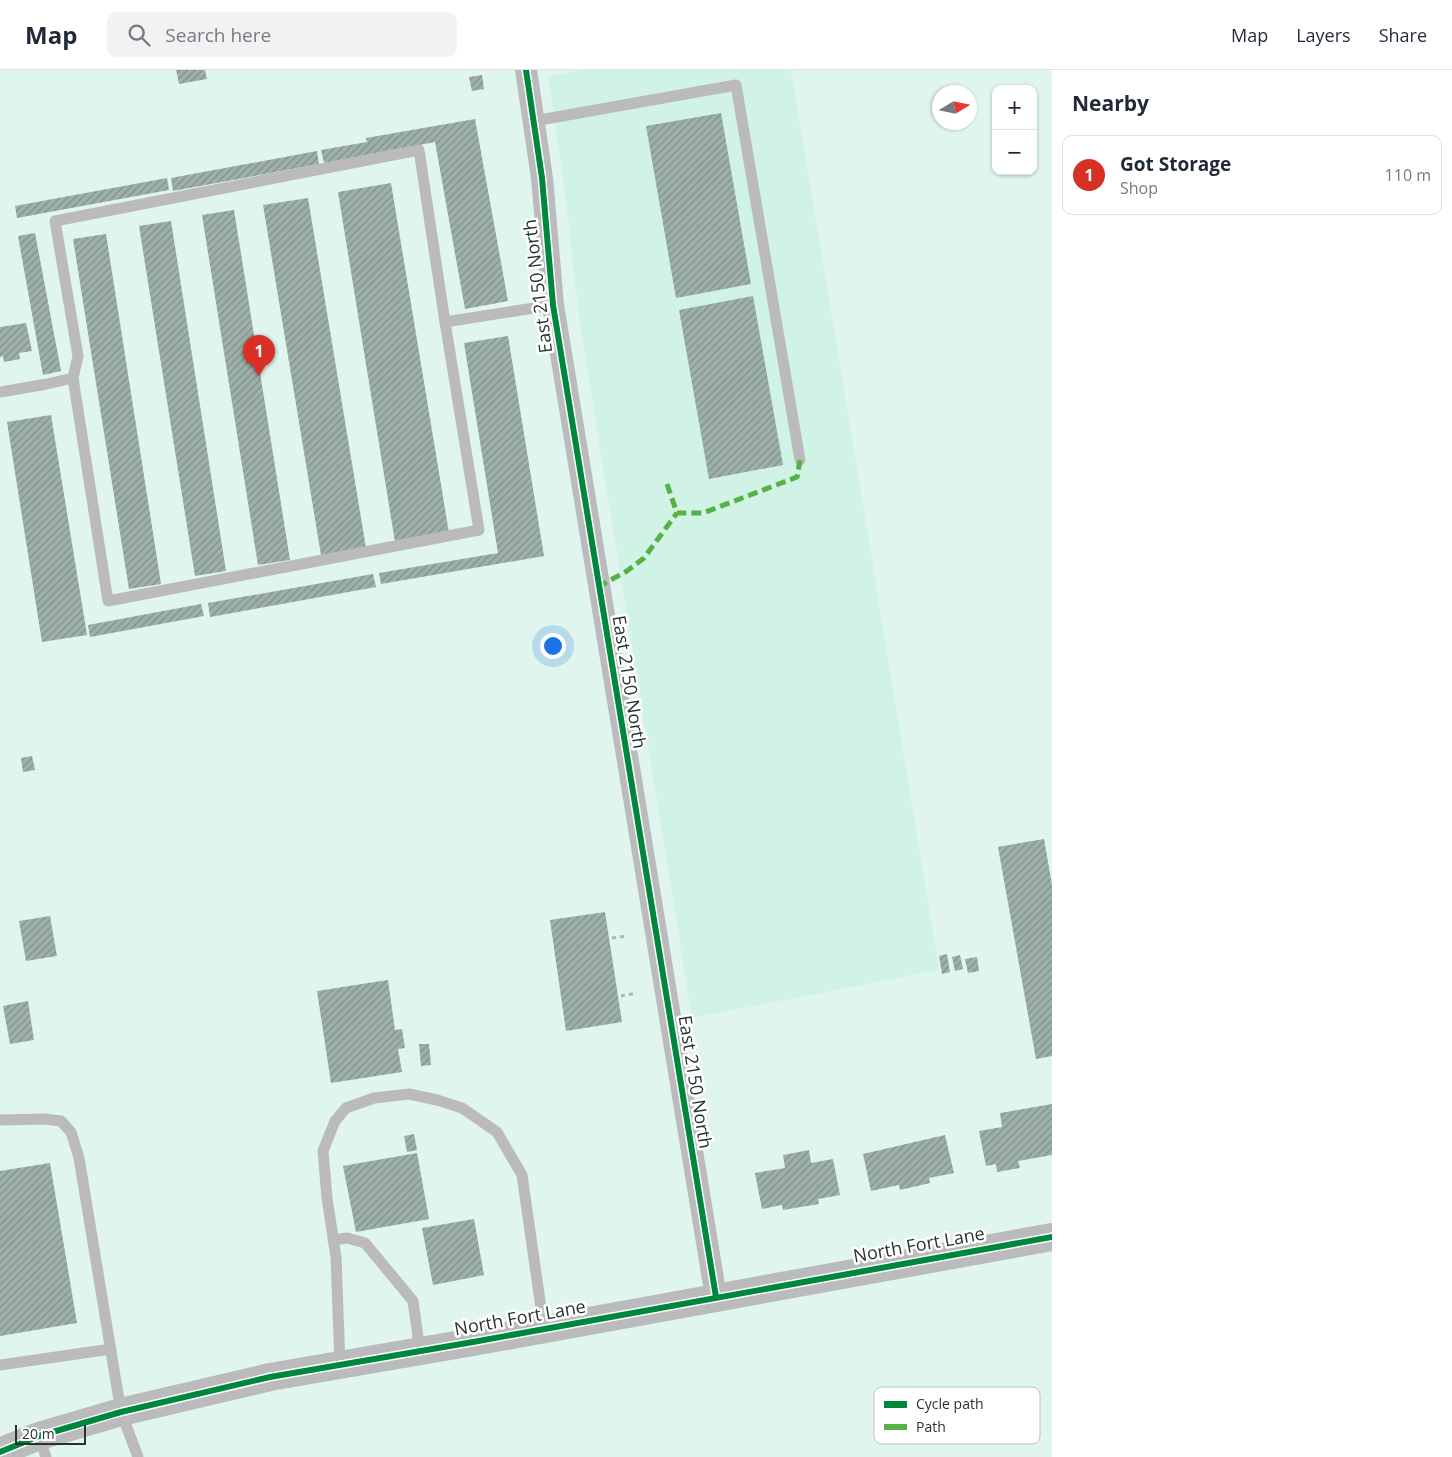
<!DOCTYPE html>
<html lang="en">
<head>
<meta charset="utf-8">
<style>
	:root { --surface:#fff; --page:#f2f2f3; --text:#1f2937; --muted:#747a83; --line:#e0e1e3; --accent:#d93025 }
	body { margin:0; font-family:"Open Sans",sans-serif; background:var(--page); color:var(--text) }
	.controls { position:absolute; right:15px; top:15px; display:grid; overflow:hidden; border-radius:10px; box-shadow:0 1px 4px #0004 }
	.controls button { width:45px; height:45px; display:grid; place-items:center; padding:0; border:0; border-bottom:1px solid var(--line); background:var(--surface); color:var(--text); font:25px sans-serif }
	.compass { position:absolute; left:932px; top:15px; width:45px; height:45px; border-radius:50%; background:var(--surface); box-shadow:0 1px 4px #0004; rotate:80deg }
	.scale { position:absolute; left:15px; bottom:12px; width:71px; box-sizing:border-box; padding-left:5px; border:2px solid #26342e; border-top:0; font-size:14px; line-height:18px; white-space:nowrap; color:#26342e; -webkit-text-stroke:4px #fff; paint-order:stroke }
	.you { position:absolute; left:552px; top:575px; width:18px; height:18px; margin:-12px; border:4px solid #fff; border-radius:50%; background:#1a73e8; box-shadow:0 0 0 8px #1a73e833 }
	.badge { display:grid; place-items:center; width:32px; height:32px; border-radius:50%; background:var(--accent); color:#fff; font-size:16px; font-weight:700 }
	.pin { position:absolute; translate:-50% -41px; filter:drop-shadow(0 1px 2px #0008) }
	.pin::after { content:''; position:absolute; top:26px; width:18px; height:15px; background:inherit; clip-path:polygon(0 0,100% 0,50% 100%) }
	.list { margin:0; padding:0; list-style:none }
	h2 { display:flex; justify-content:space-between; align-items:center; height:65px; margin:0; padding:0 20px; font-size:21px }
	h2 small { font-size:16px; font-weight:400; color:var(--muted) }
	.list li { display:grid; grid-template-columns:32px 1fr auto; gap:15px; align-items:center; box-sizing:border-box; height:80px; margin:0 10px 10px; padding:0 10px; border:1px solid var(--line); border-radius:10px }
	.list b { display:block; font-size:19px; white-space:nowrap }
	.list p { margin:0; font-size:16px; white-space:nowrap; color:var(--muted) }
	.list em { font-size:16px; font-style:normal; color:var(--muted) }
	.icon { flex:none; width:28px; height:28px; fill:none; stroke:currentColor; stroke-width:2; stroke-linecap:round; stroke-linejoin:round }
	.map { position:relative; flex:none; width:1052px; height:1387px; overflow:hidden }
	header { display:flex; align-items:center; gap:30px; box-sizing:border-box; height:70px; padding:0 25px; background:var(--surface); border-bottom:1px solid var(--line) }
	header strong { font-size:24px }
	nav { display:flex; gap:28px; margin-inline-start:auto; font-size:18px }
	.search { width:350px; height:45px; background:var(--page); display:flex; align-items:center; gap:12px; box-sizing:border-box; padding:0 18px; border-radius:10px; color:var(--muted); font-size:19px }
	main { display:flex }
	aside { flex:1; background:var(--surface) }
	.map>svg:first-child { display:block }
	.built { fill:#d1f3e6 }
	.building { fill:url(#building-hatch) }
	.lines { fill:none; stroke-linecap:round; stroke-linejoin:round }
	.path { stroke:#b1b5b4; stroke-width:3; stroke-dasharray:4 4; stroke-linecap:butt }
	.service { stroke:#bbbabc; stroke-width:11 }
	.minor { stroke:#bbbabc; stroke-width:22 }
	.tertiary { stroke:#bbbabc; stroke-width:28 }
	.quiet { stroke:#56b246; stroke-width:5; stroke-dasharray:10 5; stroke-linecap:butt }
	.cycleway-casing { stroke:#fff; stroke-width:9 }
	.cycleway { stroke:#00873e; stroke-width:6 }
	.labels { text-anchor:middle; stroke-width:5; stroke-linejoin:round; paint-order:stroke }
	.street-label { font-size:18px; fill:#26342e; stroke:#fff }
	.key { fill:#fff; stroke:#bec2c0; stroke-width:1 }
	.key-label { font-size:14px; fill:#26342e }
</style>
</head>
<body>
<header>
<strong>Map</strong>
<div class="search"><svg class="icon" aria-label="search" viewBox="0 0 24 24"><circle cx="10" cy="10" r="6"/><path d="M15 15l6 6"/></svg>Search here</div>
<nav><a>Map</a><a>Layers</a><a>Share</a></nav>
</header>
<main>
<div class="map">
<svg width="1052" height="1387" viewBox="0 0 1052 1387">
	<defs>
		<pattern id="building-hatch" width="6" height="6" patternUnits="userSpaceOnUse" patternTransform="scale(1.25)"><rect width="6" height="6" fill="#9db0a9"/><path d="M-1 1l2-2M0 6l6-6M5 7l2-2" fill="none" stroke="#80908a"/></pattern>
	</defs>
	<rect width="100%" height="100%" fill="#e0f5ed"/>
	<polygon class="built" points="583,0 791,0 852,367 939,900 692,948 580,255 564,115 548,6"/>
	<g class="building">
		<polygon points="176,0 205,0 207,9 179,14"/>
		<polygon points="482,5 484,19 472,21 469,7"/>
		<polygon points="721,43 751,214 676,228 646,56"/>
		<polygon points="475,49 508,231 465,239 435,72 324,93 321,80 367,72 366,68"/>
		<polygon points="317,81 319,94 173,121 171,108"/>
		<polygon points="167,108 169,120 17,148 15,136"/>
		<polygon points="391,113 449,463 395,472 338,122"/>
		<polygon points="308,128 366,478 321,485 263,135"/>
		<polygon points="234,140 290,490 258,495 202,145"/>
		<polygon points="171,151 226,501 195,506 139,156"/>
		<polygon points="35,163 61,301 43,305 18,166"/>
		<polygon points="106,164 161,514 129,519 73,169"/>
		<polygon points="753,226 783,395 709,409 679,240"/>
		<polygon points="26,253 32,281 19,283 20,289 4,292 3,286 0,287 0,257"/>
		<polygon points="508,266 544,486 381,514 379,503 498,483 464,273"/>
		<polygon points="51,345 87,565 42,572 7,352"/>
		<polygon points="373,504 376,517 210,547 208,533"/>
		<polygon points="201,534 204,546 90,567 88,555"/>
		<polygon points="32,686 35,700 23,702 21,688"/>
		<polygon points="1044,769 1052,815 1052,986 1036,989 998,777"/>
		<polygon points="605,842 622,952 566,961 550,850"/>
		<polygon points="50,846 57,886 26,891 19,851"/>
		<polygon points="947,884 950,902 942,904 939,886"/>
		<polygon points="960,885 963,899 955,901 952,887"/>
		<polygon points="977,887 979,901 968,903 965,889"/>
		<polygon points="388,910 395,960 402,959 405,978 398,979 402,1002 331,1013 317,921"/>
		<polygon points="28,931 34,970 10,974 3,936"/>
		<polygon points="419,974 429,974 431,995 421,996"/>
		<polygon points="1052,1034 1052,1085 1018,1091 1020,1098 997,1102 996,1094 986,1096 979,1061 1002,1057 1000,1043"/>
		<polygon points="414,1064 417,1080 407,1082 404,1066"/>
		<polygon points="945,1065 954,1103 929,1108 930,1113 900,1120 899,1115 871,1121 863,1084"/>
		<polygon points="809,1080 811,1093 833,1089 840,1125 818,1129 819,1134 783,1140 782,1135 762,1139 755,1103 785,1098 783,1085"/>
		<polygon points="417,1083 429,1149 356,1162 343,1096"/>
		<polygon points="50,1093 77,1253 0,1266 0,1101"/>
		<polygon points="474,1149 484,1205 433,1215 422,1158"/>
	</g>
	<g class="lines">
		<g class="path">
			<polyline points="612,868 627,866"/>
			<polyline points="621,926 637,923"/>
		</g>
		<g class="service">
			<polyline points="534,51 736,15 800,390"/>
			<polygon points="419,80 445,252 479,460 108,531 73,308 78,286 55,151"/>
			<polyline points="445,252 553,235"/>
			<polyline points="0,322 47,314 73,308"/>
			<polyline points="0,1050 45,1049 61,1051 71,1062 79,1088 121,1342 138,1387"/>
			<polyline points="333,1170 347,1168 365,1173 413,1231 420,1281"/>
			<polyline points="0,1295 111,1279"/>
			<polyline points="340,1295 336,1187 327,1128 323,1081 335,1051 346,1038 374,1028 409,1024 437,1030 462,1038 497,1062 522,1105 544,1259"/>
			<polyline points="39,1366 46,1387"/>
		</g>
		<polyline class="minor" points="526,0 542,108 553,235 716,1227"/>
		<polyline class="tertiary" points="0,1382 39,1366 121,1342 270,1307 473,1272 1052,1167"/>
		<g class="quiet">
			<polyline points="667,414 677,443 703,443 797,407 800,390"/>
			<polyline points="598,517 627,501 644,488 677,443"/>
		</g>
		<defs>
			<g id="cycleway">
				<polyline points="526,0 542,108 553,235 716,1227"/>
				<polyline points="0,1382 39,1366 121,1342 270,1307 473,1272 1052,1167"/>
			</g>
		</defs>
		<use href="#cycleway" class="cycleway-casing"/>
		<use href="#cycleway" class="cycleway"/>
	</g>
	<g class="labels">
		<g class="street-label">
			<text transform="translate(538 216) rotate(-97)" y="6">East 2150 North</text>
			<text transform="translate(629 612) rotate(81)" y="6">East 2150 North</text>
			<text transform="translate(695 1012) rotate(81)" y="6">East 2150 North</text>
			<text transform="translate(919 1175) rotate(-10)" y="6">North Fort Lane</text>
			<text transform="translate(520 1248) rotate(-10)" y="6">North Fort Lane</text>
		</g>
	</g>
	<rect x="874" y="1317" width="166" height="57" rx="8" class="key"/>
	<rect x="884" y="1331" width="23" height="7" fill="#00873e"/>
	<rect x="884" y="1354" width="23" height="6" fill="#56b246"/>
	<g class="key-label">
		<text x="916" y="1339">Cycle path</text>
		<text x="916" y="1362">Path</text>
	</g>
</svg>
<div class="controls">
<button>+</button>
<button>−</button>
</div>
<svg class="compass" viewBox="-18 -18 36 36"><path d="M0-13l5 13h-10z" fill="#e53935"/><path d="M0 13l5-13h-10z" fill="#747a83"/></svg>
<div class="scale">20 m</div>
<div class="you"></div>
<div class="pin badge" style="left:259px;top:306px">1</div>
</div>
<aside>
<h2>Nearby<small></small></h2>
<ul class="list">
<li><span class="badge">1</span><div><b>Got Storage</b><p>Shop</p></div><em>110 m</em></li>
</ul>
</aside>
</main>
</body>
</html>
